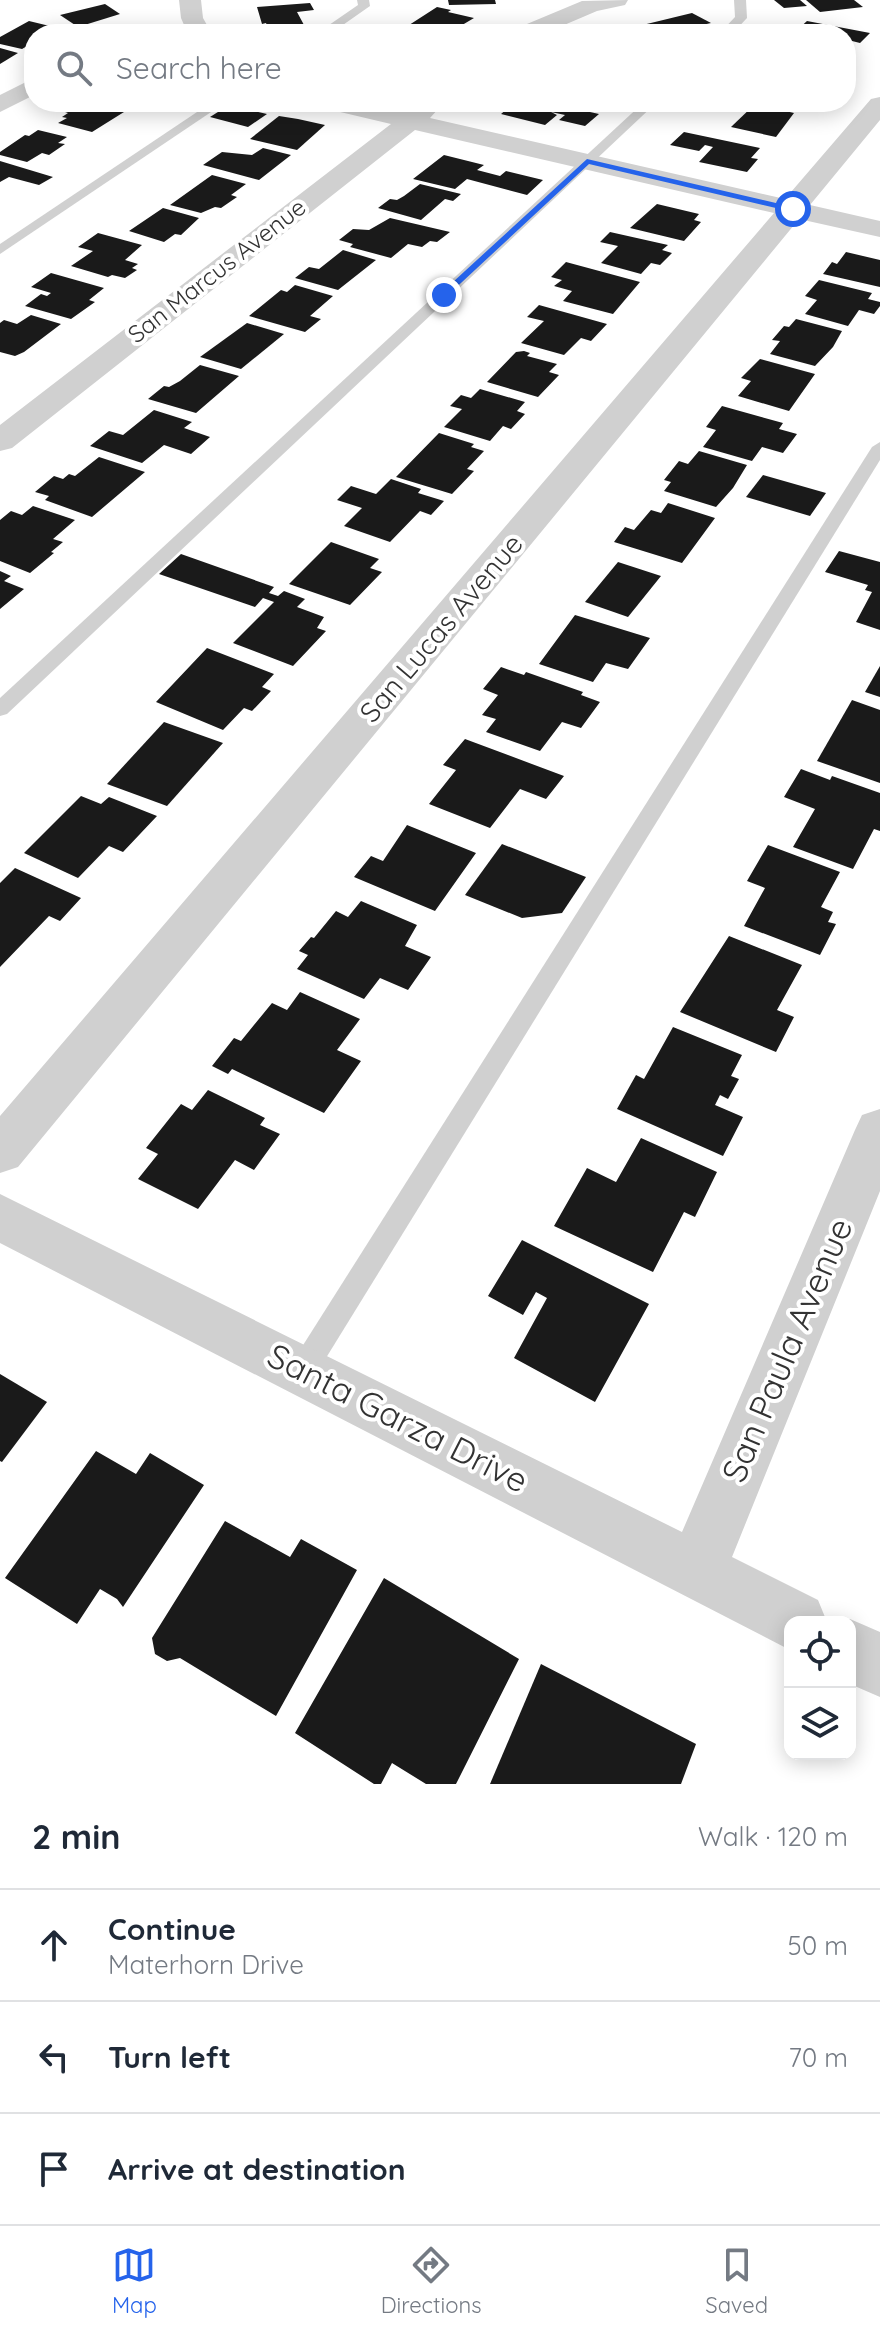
<!DOCTYPE html>
<html lang="en">
<head>
<meta charset="utf-8">
<style>
	:root { --surface:#fff; --page:#f6f6f7; --text:#1f2937; --muted:#747a83; --line:#e0e1e3; --accent:#2563eb }
	body { margin:0; font-family:Quicksand,sans-serif; background:var(--page); color:var(--text) }
	.controls { position:absolute; right:24px; bottom:24px; display:grid; overflow:hidden; border-radius:16px; box-shadow:0 4px 20px #0003 }
	.controls button { width:72px; height:72px; display:grid; place-items:center; padding:0; border:0; border-bottom:2px solid var(--line); background:var(--surface); color:var(--text); font:40px sans-serif }
	.stop { position:absolute; width:24px; height:24px; margin:-18px; border:6px solid #2563eb; border-radius:50%; background:#fff }
	.stop.end { background:#2563eb; border-color:#fff; box-shadow:0 2px 8px #0008 }
	.list { margin:0; padding:0; list-style:none }
	h2 { display:flex; justify-content:space-between; align-items:center; height:104px; margin:0; padding:0 32px; font-size:34px }
	h2 small { font-size:26px; font-weight:400; color:var(--muted) }
	.list li { display:grid; grid-template-columns:52px 1fr auto; gap:24px; align-items:center; box-sizing:border-box; height:112px; padding:0 32px; border-top:2px solid var(--line) }
	.list b { display:block; font-size:30px; white-space:nowrap }
	.list p { margin:0; font-size:26px; white-space:nowrap; color:var(--muted) }
	.list em { font-size:26px; font-style:normal; color:var(--muted) }
	.icon { flex:none; width:44px; height:44px; fill:none; stroke:currentColor; stroke-width:2; stroke-linecap:round; stroke-linejoin:round }
	.map { position:relative; flex:none; width:880px; height:1784px; overflow:hidden }
	.search { position:absolute; background:var(--surface); box-shadow:0 4px 20px #0003; left:24px; right:24px; top:24px; height:88px; display:flex; align-items:center; gap:20px; box-sizing:border-box; padding:0 28px; border-radius:32px; color:var(--muted); font-size:30px }
	.sheet { height:440px; background:var(--surface) }
	nav { display:flex; justify-content:space-around; align-items:center; box-sizing:border-box; height:112px; border-top:2px solid var(--line); background:var(--surface); font-size:22px; color:var(--muted) }
	nav a { display:grid; justify-items:center; gap:4px }
	nav .on { color:var(--accent) }
	.map>svg:first-child { display:block }
	.building { fill:#1a1a1a }
	.lines { fill:none; stroke-linecap:round; stroke-linejoin:round }
	.service { fill:#d0d0d0; fill-rule:evenodd }
	.minor { fill:#d0d0d0; fill-rule:evenodd }
	.route { fill:#2563eb }
	.labels { text-anchor:middle; stroke-width:8; stroke-linejoin:round; paint-order:stroke }
	.far-street-label { font-size:24px; fill:#333; stroke:#fff }
	.street-label { font-size:28px; fill:#333; stroke:#fff }
	.near-street-label { font-size:34px; fill:#333; stroke:#fff }
</style>
</head>
<body>
<div class="map">
<svg width="880" height="1784" viewBox="0 0 880 1784">
	<rect width="100%" height="100%" fill="#fff"/>
	<g class="building">
		<polygon points="448,0 495,0 496,4 449,5"/>
		<polygon points="774,0 800,0 807,6 784,8"/>
		<polygon points="806,0 854,0 863,7 820,12"/>
		<polygon points="310,3 314,10 297,12 304,25 268,28 266,23 262,24 257,7"/>
		<polygon points="105,4 120,14 78,27 60,15"/>
		<polygon points="437,7 451,10 448,12 474,18 447,34 406,27"/>
		<polygon points="692,13 711,23 663,34 629,34 622,30"/>
		<polygon points="29,21 66,30 58,34 34,34 34,42 22,49 0,44 0,37"/>
		<polygon points="807,21 870,33 860,43 852,41 846,47 846,34 795,32"/>
		<polygon points="0,48 18,53 0,64"/>
		<polygon points="78,102 83,102 124,112 92,132 58,123 67,118 62,117 68,113 62,111"/>
		<polygon points="509,102 545,102 599,114 585,126 559,120 565,115 551,112 557,115 545,125 501,114 508,108 502,107"/>
		<polygon points="766,102 810,102 802,111"/>
		<polygon points="755,104 794,113 776,137 731,127"/>
		<polygon points="229,105 267,114 248,127 210,117"/>
		<polygon points="279,116 298,119 325,125 297,150 250,139"/>
		<polygon points="38,130 67,137 58,143 65,144 49,155 42,153 27,162 0,155 0,152 25,135 29,136"/>
		<polygon points="684,132 760,148 751,158 758,159 747,172 699,162 713,147 705,145 699,151 670,145"/>
		<polygon points="263,148 291,155 259,180 203,165 222,152 252,155"/>
		<polygon points="444,155 484,165 477,170 500,176 506,171 543,180 527,195 467,179 455,189 413,179"/>
		<polygon points="0,161 53,177 39,185 9,177 0,182"/>
		<polygon points="212,175 246,184 231,195 237,197 221,208 215,207 201,213 170,205"/>
		<polygon points="420,184 461,194 453,201 445,199 421,220 378,208 390,199 397,200 404,196"/>
		<polygon points="657,204 699,214 694,220 701,222 684,241 630,228"/>
		<polygon points="163,208 199,218 181,235 175,234 164,242 129,231"/>
		<polygon points="390,218 450,232 437,242 430,241 422,247 408,244 391,258 350,247 353,244 339,240 353,229 369,230"/>
		<polygon points="610,232 668,245 662,250 672,253 660,265 651,263 641,274 601,263 618,246 600,242"/>
		<polygon points="98,233 142,245 125,260 138,264 132,268 137,270 125,278 112,275 108,277 71,266 93,251 78,247"/>
		<polygon points="343,250 376,260 338,290 295,278 309,267 319,269"/>
		<polygon points="846,252 880,260 880,287 823,274 832,262 837,264"/>
		<polygon points="566,262 640,282 613,314 563,301 572,291 554,286 562,280 551,277"/>
		<polygon points="51,273 104,288 89,300 95,302 71,319 25,306 41,294 47,296 51,293 31,287"/>
		<polygon points="819,280 872,293 868,299 880,302 880,306 874,314 859,310 848,326 805,314 817,300 805,296"/>
		<polygon points="295,285 333,296 310,316 321,319 305,332 249,316 281,290 287,292"/>
		<polygon points="539,305 607,324 591,341 581,338 564,355 521,343 544,321 527,317"/>
		<polygon points="31,315 61,324 24,352 15,356 0,352 0,323 4,320 17,324"/>
		<polygon points="796,319 842,331 833,347 815,366 770,354 780,341 772,340 784,326 789,327"/>
		<polygon points="247,323 284,334 241,369 200,357"/>
		<polygon points="524,351 530,353 527,356 557,364 549,372 559,375 538,397 487,382 516,352"/>
		<polygon points="760,359 815,374 789,411 738,396 751,381 741,378"/>
		<polygon points="200,365 239,376 196,413 148,399 164,386 169,387 180,381"/>
		<polygon points="480,389 525,402 517,411 525,414 511,429 503,426 490,441 444,427 462,409 450,406 461,395 471,398"/>
		<polygon points="722,406 783,423 779,429 797,434 783,453 762,447 752,461 703,447 716,430 706,427"/>
		<polygon points="154,410 192,422 184,428 210,437 191,454 164,445 142,463 90,446 109,431 123,435"/>
		<polygon points="439,433 474,444 471,447 484,451 467,469 474,471 452,494 396,477"/>
		<polygon points="699,451 747,465 733,488 716,507 664,491 671,482 664,480 679,461 688,464"/>
		<polygon points="99,457 145,472 92,517 45,500 49,496 35,492 54,476 63,479 69,474 75,476"/>
		<polygon points="763,475 826,493 810,516 746,497"/>
		<polygon points="391,479 421,489 418,493 444,501 431,515 420,511 390,542 344,526 362,508 337,500 351,486 376,494"/>
		<polygon points="668,503 715,518 682,563 614,542 625,527 634,530 651,510 661,513"/>
		<polygon points="33,506 75,520 53,539 63,542 51,552 54,553 30,573 0,561 0,520 11,511 22,515"/>
		<polygon points="331,542 379,559 370,568 382,572 350,605 289,584"/>
		<polygon points="839,551 880,562 880,630 856,622 872,592 865,590 868,585 825,572"/>
		<polygon points="181,554 274,587 269,593 278,596 284,591 305,599 297,607 324,617 317,628 326,631 293,666 233,643 274,602 263,598 255,607 159,574"/>
		<polygon points="618,562 661,576 628,617 585,602"/>
		<polygon points="0,571 11,576 4,581 24,589 0,609"/>
		<polygon points="575,615 650,638 628,669 606,663 593,682 539,664"/>
		<polygon points="207,648 274,674 262,687 271,691 252,711 244,708 223,730 156,702"/>
		<polygon points="880,666 880,697 865,692"/>
		<polygon points="501,667 524,675 526,672 583,692 581,695 600,702 581,728 562,722 540,751 486,732 496,719 482,715 498,695 483,689"/>
		<polygon points="852,700 880,710 880,783 817,761"/>
		<polygon points="164,722 223,743 167,806 107,784"/>
		<polygon points="465,739 564,776 546,799 520,789 490,828 429,804 456,770 443,765"/>
		<polygon points="801,769 830,780 832,776 880,793 880,831 874,829 853,869 793,847 815,809 784,797"/>
		<polygon points="81,796 101,804 109,797 157,816 123,852 109,846 78,878 24,853"/>
		<polygon points="407,825 476,853 435,911 354,877 371,856 383,861"/>
		<polygon points="502,844 586,877 562,913 522,918 465,895"/>
		<polygon points="768,845 840,872 821,907 833,912 828,922 836,924 820,955 744,926 765,888 747,881"/>
		<polygon points="15,868 81,898 60,921 49,916 0,967 0,883"/>
		<polygon points="361,901 417,925 405,946 431,957 408,990 380,978 364,999 297,969 308,955 299,951 311,937 314,938 336,911 348,917"/>
		<polygon points="729,936 802,965 777,1010 794,1017 776,1052 680,1012"/>
		<polygon points="300,992 360,1019 337,1050 361,1061 324,1113 232,1069 228,1074 212,1066 234,1038 241,1041 272,1003 287,1010"/>
		<polygon points="673,1027 742,1055 731,1076 739,1079 728,1099 720,1095 715,1105 743,1117 723,1156 617,1109 636,1075 644,1079"/>
		<polygon points="208,1090 265,1118 260,1125 280,1134 254,1170 235,1160 198,1209 138,1179 158,1154 146,1148 181,1104 192,1110"/>
		<polygon points="641,1138 717,1172 695,1217 684,1212 653,1272 554,1226 587,1168 616,1182"/>
		<polygon points="522,1240 649,1304 595,1402 514,1358 547,1298 536,1292 523,1315 488,1296"/>
		<polygon points="0,1374 47,1402 2,1462 0,1461"/>
		<polygon points="96,1451 136,1474 150,1453 204,1485 123,1607 117,1599 100,1589 77,1624 5,1578"/>
		<polygon points="225,1521 290,1557 301,1539 357,1570 276,1716 180,1658 167,1661 155,1654 152,1638"/>
		<polygon points="384,1578 519,1659 456,1784 426,1784 392,1763 381,1784 374,1784 295,1733"/>
		<polygon points="541,1664 696,1744 681,1784 490,1784"/>
	</g>
	<g class="lines">
		<g class="service">
			<polygon points="357,0 369,0 370,6 330,34 316,34 358,5"/>
			<polygon points="734,0 746,0 747,18 732,34 719,34 735,17"/>
			<polygon points="212,102 226,102 0,254 0,244"/>
			<polygon points="644,102 657,102 7,714 0,716 0,698"/>
			<polygon points="880,442 880,460 313,1379 303,1383 293,1379 289,1370 293,1361 872,447"/>
		</g>
		<g class="minor">
			<polygon points="179,0 201,0 203,18 212,34 188,34 181,18"/>
			<polygon points="628,0 625,5 597,11 543,34 511,34 515,29 582,1"/>
			<polygon points="34,78 34,95 0,112 0,95"/>
			<polygon points="880,97 880,120 810,205 880,221 880,237 799,219 18,1167 0,1173 0,1116 774,213 415,130 12,448 0,451 0,425 391,124 319,107 316,102 361,102 406,112 418,103 433,102 439,108 430,118 785,199 871,99"/>
			<polygon points="880,1109 880,1191 732,1557 818,1600 827,1622 790,1622 790,1650 0,1243 0,1194 682,1532 855,1130 862,1115"/>
			<polygon points="850,1619 880,1632 880,1697 850,1684 850,1622 842,1622"/>
		</g>
	</g>
	<polygon class="route" points="587,159 793,207 797,209 793,212 589,164 447,296 441,296 441,293"/>
	<g class="labels">
		<g class="far-street-label">
			<text transform="translate(217 271) rotate(-38)" y="8">San Marcus Avenue</text>
		</g>
		<g class="street-label">
			<text transform="translate(441 628) rotate(-50)" y="10">San Lucas Avenue</text>
		</g>
		<g class="near-street-label">
			<text transform="translate(787 1350) rotate(-67)" y="12">San Paula Avenue</text>
			<text transform="translate(398 1418) rotate(27)" y="12">Santa Garza Drive</text>
		</g>
	</g>
</svg>
<div class="controls">
<button><svg class="icon" aria-label="locate" viewBox="0 0 24 24"><circle cx="12" cy="12" r="6"/><path d="M12 2v4M12 18v4M2 12h4M18 12h4"/></svg></button>
<button><svg class="icon" aria-label="layers" viewBox="0 0 24 24"><path d="M12 4l9 5-9 5-9-5zM3 14l9 5 9-5"/></svg></button>
</div>
<div class="stop" style="left:793px;top:209px"></div>
<div class="stop end" style="left:444px;top:295px"></div>
<div class="search"><svg class="icon" aria-label="search" viewBox="0 0 24 24"><circle cx="10" cy="10" r="6"/><path d="M15 15l6 6"/></svg>Search here</div>
</div>
<section class="sheet">
<h2>2 min<small>Walk · 120 m</small></h2>
<ul class="list">
<li><svg class="icon" aria-label="ahead" viewBox="0 0 24 24"><path d="M12 20V5M6 11l6-6 6 6"/></svg><div><b>Continue</b><p>Materhorn Drive</p></div><em>50 m</em></li>
<li><svg class="icon" aria-label="left" viewBox="0 0 24 24"><path d="M17 20v-9H6M10 6l-5 5 5 5"/></svg><div><b>Turn left</b></div><em>70 m</em></li>
<li><svg class="icon" aria-label="arrive" viewBox="0 0 24 24"><path d="M6 21V4h12l-3 4 3 4H6"/></svg><div><b>Arrive at destination</b></div></li>
</ul>
</section>
<nav>
<a class="on"><svg class="icon" aria-label="map" viewBox="0 0 24 24"><path d="M3 6l6-2 6 2 6-2v14l-6 2-6-2-6 2zM9 4v14M15 6v14"/></svg>Map</a>
<a><svg class="icon" aria-label="directions" viewBox="0 0 24 24"><path d="M12 3l9 9-9 9-9-9zM9 14v-3h6M13 9l2 2-2 2"/></svg>Directions</a>
<a><svg class="icon" aria-label="saved" viewBox="0 0 24 24"><path d="M7 4h10v16l-5-4-5 4z"/></svg>Saved</a>
</nav>
</body>
</html>
